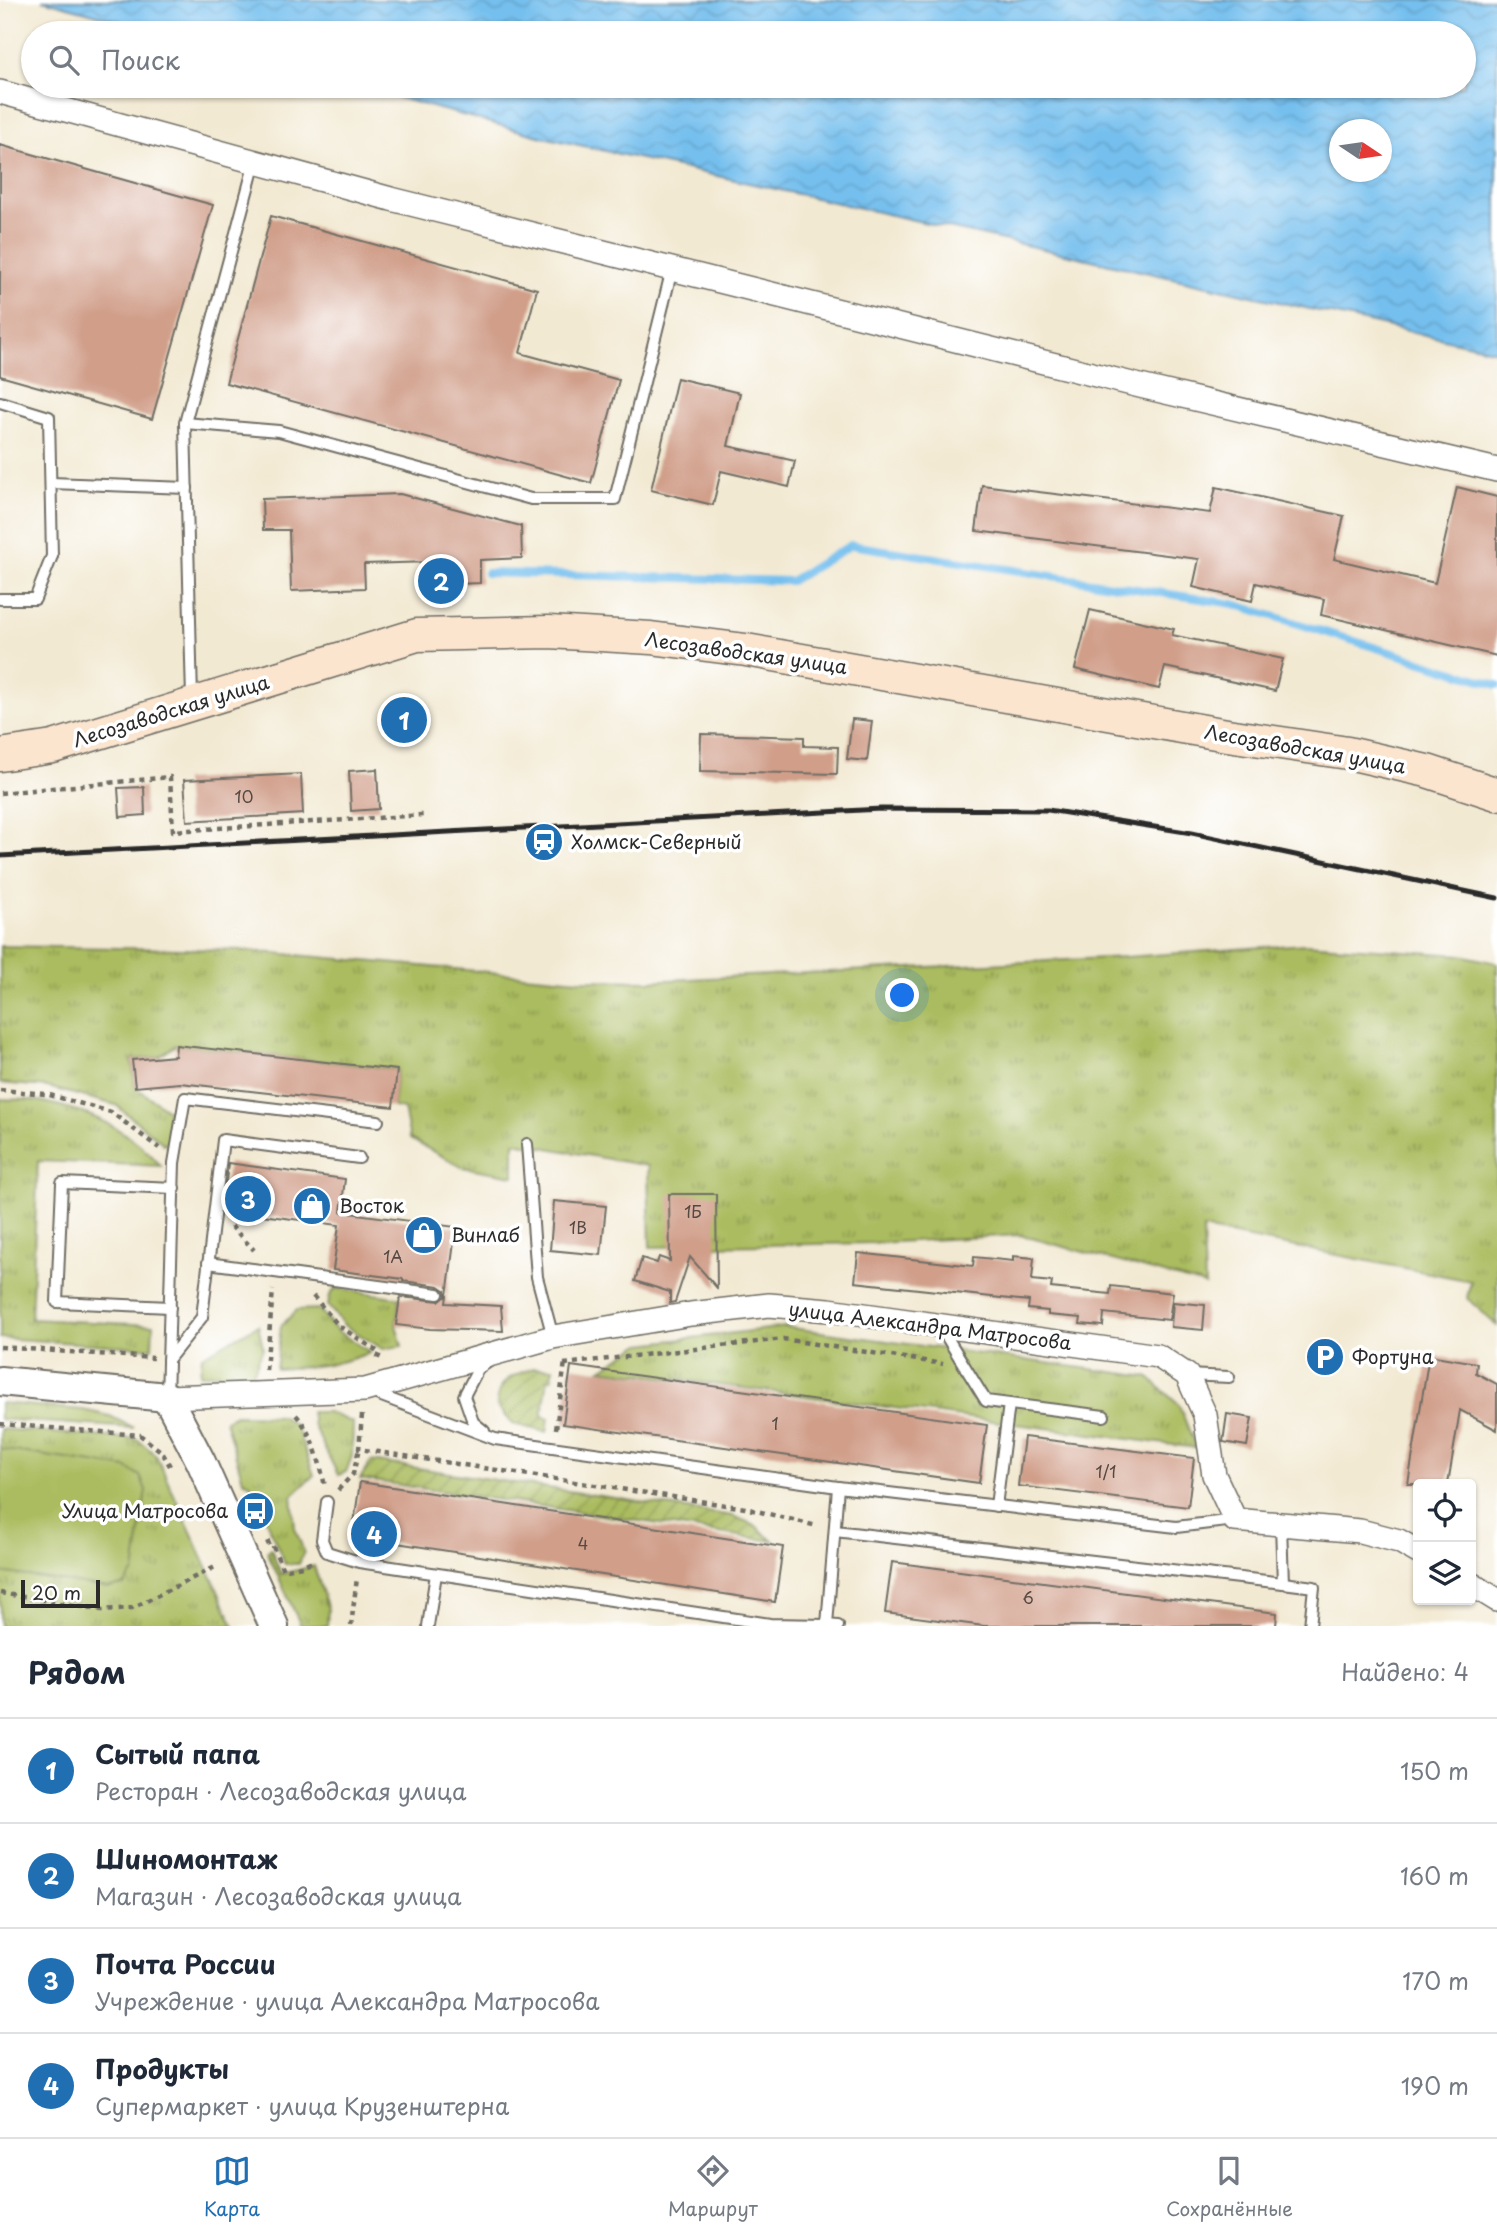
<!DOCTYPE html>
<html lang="ru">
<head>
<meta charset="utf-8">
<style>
	:root { --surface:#fff; --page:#f2f2f3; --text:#1f2937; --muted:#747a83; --line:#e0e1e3; --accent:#1f6fb2 }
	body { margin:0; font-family:"Playpen Sans",sans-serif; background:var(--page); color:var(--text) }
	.controls { position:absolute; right:21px; bottom:21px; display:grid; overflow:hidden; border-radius:7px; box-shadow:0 2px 5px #0004 }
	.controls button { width:63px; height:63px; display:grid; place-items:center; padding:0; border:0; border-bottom:2px solid var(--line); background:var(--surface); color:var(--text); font:35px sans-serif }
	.compass { position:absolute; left:1329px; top:119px; width:63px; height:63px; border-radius:50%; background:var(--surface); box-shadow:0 2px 5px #0004; rotate:103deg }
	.scale { position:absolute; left:21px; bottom:18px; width:79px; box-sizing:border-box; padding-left:7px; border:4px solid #2b2b2b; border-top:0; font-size:19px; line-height:24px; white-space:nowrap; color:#2b2b2b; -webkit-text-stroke:5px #fff; paint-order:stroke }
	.you { position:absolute; left:903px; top:996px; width:24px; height:24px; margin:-18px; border:5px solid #fff; border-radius:50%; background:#1a73e8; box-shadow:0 0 0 10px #1a73e833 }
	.badge { display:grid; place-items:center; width:46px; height:46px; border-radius:50%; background:var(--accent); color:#fff; font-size:23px; font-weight:700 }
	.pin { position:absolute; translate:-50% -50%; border:4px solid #fff; box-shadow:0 2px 7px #0006 }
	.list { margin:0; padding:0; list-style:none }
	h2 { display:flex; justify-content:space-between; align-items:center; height:91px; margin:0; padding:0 28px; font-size:30px }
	h2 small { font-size:23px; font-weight:400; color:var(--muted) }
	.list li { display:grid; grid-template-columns:46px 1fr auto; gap:21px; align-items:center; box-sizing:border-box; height:105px; padding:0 28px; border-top:2px solid var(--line) }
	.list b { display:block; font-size:26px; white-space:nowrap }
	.list p { margin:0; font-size:23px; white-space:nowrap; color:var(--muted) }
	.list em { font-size:23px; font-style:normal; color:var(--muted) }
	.icon { flex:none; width:38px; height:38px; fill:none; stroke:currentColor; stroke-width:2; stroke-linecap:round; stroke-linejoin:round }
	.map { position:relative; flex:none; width:1497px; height:1626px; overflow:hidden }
	.search { position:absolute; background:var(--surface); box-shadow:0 2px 5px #0004; left:21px; right:21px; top:21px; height:77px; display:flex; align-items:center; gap:18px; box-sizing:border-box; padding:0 24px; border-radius:38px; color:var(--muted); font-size:26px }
	.sheet { height:511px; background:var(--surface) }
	nav { display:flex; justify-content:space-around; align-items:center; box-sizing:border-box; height:98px; border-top:2px solid var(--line); background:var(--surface); font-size:19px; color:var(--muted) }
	nav a { display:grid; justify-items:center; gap:4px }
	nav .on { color:var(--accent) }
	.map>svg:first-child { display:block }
	.grass { fill:url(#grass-tufts); stroke:#6a7445; stroke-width:2 }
	.garden { fill:url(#garden-furrows); stroke:#6a7445; stroke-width:2 }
	.pitch { fill:#aabc5f; stroke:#6a7445; stroke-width:2 }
	.water { fill:url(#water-waves); stroke:#50758c; stroke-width:2; fill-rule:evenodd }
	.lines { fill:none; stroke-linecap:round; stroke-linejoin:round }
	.stream { stroke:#75bfee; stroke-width:8 }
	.building { fill:#d09e89 }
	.service-casing { stroke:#716e65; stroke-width:14 }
	.minor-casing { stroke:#716e65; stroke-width:26 }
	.tertiary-casing { stroke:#716e65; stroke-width:32 }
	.secondary-casing { stroke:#716e65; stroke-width:35 }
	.path { stroke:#716e65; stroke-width:4.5; stroke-dasharray:5 5; stroke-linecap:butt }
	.service { stroke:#fff; stroke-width:10 }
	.minor { stroke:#fff; stroke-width:23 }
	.tertiary { stroke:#fff; stroke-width:28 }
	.secondary { stroke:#fbe5cf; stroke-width:32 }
	.rail { stroke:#2b2b2b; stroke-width:5 }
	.labels { text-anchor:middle; stroke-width:7; stroke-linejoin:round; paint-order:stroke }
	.number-label { font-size:16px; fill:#544842 }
	.street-label { font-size:19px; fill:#2b2b2b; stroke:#fff }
	.poi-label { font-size:19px; fill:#2b2b2b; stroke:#fff; text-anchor:start }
</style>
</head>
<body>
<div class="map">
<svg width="1497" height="1626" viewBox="0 0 1497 1626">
	<defs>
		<pattern id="grass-tufts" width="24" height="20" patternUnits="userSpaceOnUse" patternTransform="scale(1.75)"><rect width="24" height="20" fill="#aabc5f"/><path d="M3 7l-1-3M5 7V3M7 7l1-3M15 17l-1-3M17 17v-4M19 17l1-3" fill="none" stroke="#8b994f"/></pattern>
		<pattern id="garden-furrows" width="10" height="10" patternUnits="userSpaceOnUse" patternTransform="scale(1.75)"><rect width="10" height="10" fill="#aabc5f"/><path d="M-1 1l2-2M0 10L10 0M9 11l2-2" fill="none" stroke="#8b994f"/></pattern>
		<pattern id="water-waves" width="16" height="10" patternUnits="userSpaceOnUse" patternTransform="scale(1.75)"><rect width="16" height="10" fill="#75bfee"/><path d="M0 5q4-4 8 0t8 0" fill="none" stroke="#65a4cc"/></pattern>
	</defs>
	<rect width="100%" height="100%" fill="#fff"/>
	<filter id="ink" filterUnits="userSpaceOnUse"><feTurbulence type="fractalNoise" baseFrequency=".0143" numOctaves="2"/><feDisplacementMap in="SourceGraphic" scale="14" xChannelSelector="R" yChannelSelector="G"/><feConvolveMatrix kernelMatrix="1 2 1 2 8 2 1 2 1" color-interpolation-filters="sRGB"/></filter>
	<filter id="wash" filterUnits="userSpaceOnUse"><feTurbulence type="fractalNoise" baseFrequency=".00686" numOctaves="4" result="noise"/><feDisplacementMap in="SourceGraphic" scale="28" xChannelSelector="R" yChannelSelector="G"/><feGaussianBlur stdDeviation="1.57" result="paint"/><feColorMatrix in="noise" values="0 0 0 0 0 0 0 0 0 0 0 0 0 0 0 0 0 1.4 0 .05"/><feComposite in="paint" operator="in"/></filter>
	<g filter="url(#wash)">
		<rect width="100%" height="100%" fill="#f2e9d2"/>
		<g class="grass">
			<polygon points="1305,944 1461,955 1497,963 1497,1326 1467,1298 1471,1281 1203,1229 1205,1285 1020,1235 876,1243 650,1247 648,1166 514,1142 514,1176 462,1167 410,1139 404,1109 393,1107 397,1070 176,1045 159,1057 132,1060 135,1087 171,1112 172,1140 164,1144 116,1105 47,1087 0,1083 0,946 239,950 580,980 648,981 1125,957"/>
			<path d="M0 1099C14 1100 30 1099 44 1102 89 1111 132 1131 161 1166L38 1161 31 1319 153 1325 152 1348 0 1338Z"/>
			<polygon points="336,1288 400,1298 396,1325 402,1346 383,1349 344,1325 328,1306 330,1295"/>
			<path d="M319 1309 337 1331 370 1352C339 1366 309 1367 276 1369L281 1326 297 1310Z"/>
			<polygon points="258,1325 263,1348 253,1373 200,1374 202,1356"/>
			<polygon points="785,1327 1148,1377 1179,1405 1196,1448 601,1369 641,1344"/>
			<polygon points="0,1403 83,1410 110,1416 134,1428 0,1419"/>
			<polygon points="311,1412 328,1412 353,1423 352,1456 346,1472 338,1475 313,1425"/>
			<polygon points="235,1415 281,1416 296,1426 314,1475 292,1496 295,1528 304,1552 299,1564 285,1564 250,1483 243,1480 225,1420"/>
			<polygon points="0,1429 137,1439 156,1455 234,1626 0,1626"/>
			<polygon points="271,1549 281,1574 314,1566 328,1609 327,1626 301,1626 267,1552"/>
		</g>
		<g class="garden">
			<path d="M534 1368H553L552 1379H548L542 1416 549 1418 547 1432 513 1424 497 1406C497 1380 512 1375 534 1368Z"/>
			<polygon points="371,1461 733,1516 755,1525 773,1541 360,1479"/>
		</g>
		<polygon class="pitch" points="0,1449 127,1468 140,1476 146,1490 134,1572 124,1585 109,1588 0,1572"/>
		<path class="water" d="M42 0H1497V351L539 136 355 86H1464V33H164ZM1340 130H1382V172H1340Z"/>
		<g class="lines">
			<polyline class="stream" points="487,573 791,581 851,545 1234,604 1497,685"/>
		</g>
		<g id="blocks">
			<g class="building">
				<polygon points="0,145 213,205 152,419 0,376"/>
				<polygon points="271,216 537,289 520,353 619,380 591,483 226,383"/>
				<polygon points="677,378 740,393 728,446 795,461 789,487 721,471 713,505 651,490"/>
				<polygon points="982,485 1210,513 1216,487 1344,516 1334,559 1435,583 1457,487 1497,497 1497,656 1321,615 1324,599 1256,583 1252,601 1193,587 1199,559 976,531"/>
				<polygon points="400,494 521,526 522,558 480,560 480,583 456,584 457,593 432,593 431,562 364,564 365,588 291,591 289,530 263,530 262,499"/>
				<polygon points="1090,610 1174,629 1172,635 1283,659 1275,691 1165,667 1159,689 1075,669"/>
				<polygon points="852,719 872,721 867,761 847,759"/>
				<polygon points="701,734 804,737 804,746 838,747 837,774 700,771"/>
				<polygon points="377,769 379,809 351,811 349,771"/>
				<polygon points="301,774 303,814 187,821 184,780"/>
				<polygon points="144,787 145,815 120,817 118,788"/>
				<polygon points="176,1045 397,1070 393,1107 180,1083 135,1087 132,1060 175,1056"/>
				<polygon points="228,1163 345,1179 341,1212 456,1227 446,1303 501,1306 503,1331 430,1329 396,1325 400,1297 440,1301 446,1296 445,1290 439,1286 403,1281 403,1279 333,1270 339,1225 223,1210"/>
				<polygon points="669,1194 716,1194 717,1288 690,1257 675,1302 670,1303 670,1292 635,1281 642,1258 657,1263 659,1257 670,1261"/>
				<polygon points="554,1201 606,1206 601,1255 550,1250"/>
				<polygon points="858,1253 973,1266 974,1257 1013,1261 1013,1256 1034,1258 1032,1280 1052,1282 1051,1288 1110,1294 1111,1286 1173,1293 1169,1320 1104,1313 1103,1326 1080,1324 1081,1318 1048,1315 1048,1311 1028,1309 1029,1301 855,1282"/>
				<polygon points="1173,1302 1205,1305 1203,1330 1171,1327"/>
				<polygon points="1429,1355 1477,1363 1476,1373 1497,1384 1497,1430 1460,1410 1448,1484 1408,1484"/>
				<polygon points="571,1366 987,1425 979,1483 563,1424"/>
				<polygon points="1227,1414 1252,1418 1247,1446 1223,1442"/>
				<polygon points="1024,1437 1194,1458 1188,1507 1018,1486"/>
				<polygon points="360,1482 783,1547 775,1602 352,1536"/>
				<polygon points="892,1562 1277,1613 1276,1626 984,1626 885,1613"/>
			</g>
		</g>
	</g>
	<g filter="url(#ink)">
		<use href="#blocks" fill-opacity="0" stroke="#716e65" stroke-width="2"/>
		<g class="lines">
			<defs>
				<g id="service">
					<polyline points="0,402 49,417 52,556 35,599 0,599"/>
					<polyline points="185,423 279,431 531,499 615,499 672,269"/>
					<polyline points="51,483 187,488"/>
					<polyline points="192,699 185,423 255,162"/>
					<polyline points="527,1144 537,1277 553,1337"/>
					<polyline points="208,1263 438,1294"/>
					<polyline points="170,1307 57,1302 62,1183 174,1188"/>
					<polyline points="940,1326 986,1401 1104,1416"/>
					<polyline points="168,1360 202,1317 223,1140 359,1158"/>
					<polyline points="1187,1375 1229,1377"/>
					<polyline points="371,1392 495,1439 838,1487 1176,1527 1235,1520"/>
					<polyline points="167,1397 174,1163 185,1098 378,1121"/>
					<polyline points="484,1431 473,1422 464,1396 478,1369 488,1362"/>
					<polyline points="838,1487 827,1625 838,1626"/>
					<polyline points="327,1502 322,1540 327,1552 359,1562 770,1624 827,1625"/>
					<polyline points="996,1506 1009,1404"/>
					<polyline points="835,1531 1283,1583 1281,1525"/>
					<polyline points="1283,1583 1314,1587 1310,1626"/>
					<polyline points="428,1626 436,1574"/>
				</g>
				<g id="minor">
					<polyline points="0,92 391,199 1140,386 1497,470"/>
					<polyline points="167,1397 365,1390 553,1337 691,1314 769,1305 829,1310 1158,1356 1187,1375 1205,1415 1214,1475 1235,1520 1360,1531 1399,1541 1418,1552"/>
					<polyline points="1471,1584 1497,1600"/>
				</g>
				<polyline id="tertiary" points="0,1381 167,1397 201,1462 274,1626"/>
				<polyline id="secondary" points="0,755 53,747 417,635 549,632 651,638 746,650 1227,735 1348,753 1427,771 1497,794"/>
			</defs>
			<use href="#service" class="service-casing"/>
			<use href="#minor" class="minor-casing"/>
			<use href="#tertiary" class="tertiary-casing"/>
			<use href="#secondary" class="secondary-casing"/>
			<g class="path">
				<polyline points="0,793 170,777 173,831 423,815"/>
				<polyline points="0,1090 46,1094 111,1112 159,1148"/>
				<polyline points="231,1226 254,1250"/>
				<polyline points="313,1296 339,1326 380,1353 376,1363"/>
				<polyline points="0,1347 153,1358"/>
				<polyline points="564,1364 783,1339 943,1364"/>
				<polyline points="266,1370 273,1290"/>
				<path d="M296 1415C312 1432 321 1465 325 1487"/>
				<polyline points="362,1415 359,1449 745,1508 817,1526"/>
				<polyline points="0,1424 140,1435 162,1452 170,1466"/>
				<polyline points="556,1429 565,1362"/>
				<polyline points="338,1490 353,1474 359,1449"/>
				<polyline points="266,1544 271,1542 283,1570 302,1566 314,1560"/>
				<polyline points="0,1593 102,1610 132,1608 217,1566"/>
				<polyline points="351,1626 357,1578"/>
			</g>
			<use href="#service" class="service"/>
			<use href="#minor" class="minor"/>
			<use href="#tertiary" class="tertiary"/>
			<use href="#secondary" class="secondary"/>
			<polyline class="rail" points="0,856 881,809 1048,810 1192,833 1497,898"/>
		</g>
	</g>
	<defs>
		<symbol id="station-disc" viewBox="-11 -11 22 22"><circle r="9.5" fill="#1f6fb2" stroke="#fff"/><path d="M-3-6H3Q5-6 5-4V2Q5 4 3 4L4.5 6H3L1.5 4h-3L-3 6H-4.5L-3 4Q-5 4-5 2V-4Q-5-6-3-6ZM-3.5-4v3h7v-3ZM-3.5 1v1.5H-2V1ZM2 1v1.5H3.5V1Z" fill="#fff"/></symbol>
		<symbol id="shop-disc" viewBox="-11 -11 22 22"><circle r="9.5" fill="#1f6fb2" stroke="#fff"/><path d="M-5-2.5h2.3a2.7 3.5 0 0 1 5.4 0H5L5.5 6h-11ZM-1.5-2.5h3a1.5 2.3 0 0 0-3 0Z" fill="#fff"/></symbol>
		<symbol id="parking-disc" viewBox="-11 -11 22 22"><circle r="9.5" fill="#1f6fb2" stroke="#fff"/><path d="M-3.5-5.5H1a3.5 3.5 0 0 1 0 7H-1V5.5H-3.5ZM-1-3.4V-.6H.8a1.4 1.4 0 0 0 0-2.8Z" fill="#fff"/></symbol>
		<symbol id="bus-disc" viewBox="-11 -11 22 22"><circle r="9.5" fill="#1f6fb2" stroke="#fff"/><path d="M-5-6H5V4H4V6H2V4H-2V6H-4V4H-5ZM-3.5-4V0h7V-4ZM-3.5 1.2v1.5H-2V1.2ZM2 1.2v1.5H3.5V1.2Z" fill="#fff"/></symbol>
	</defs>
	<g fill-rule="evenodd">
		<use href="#station-disc" x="522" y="820" width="44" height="44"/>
		<use href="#shop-disc" x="290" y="1184" width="44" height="44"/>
		<use href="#shop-disc" x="402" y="1213" width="44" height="44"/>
		<use href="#parking-disc" x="1303" y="1335" width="44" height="44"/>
		<use href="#bus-disc" x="233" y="1489" width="44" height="44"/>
	</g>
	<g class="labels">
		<g class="number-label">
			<text x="244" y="803">10</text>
			<text x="693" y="1218">1Б</text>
			<text x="578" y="1234">1В</text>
			<text x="393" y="1263">1А</text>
			<text x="775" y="1430">1</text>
			<text x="1106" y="1478">1/1</text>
			<text x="583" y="1550">4</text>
			<text x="1028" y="1604">6</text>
		</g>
		<g class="street-label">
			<text transform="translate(746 653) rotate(8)" y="7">Лесозаводская улица</text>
			<text transform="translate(171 711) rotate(-17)" y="7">Лесозаводская улица</text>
			<text transform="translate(1305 749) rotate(10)" y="7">Лесозаводская улица</text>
			<text transform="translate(930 1326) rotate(7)" y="7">улица Александра Матросова</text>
		</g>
		<g class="poi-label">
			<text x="571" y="849">Холмск-Северный</text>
			<text x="339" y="1213">Восток</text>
			<text x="451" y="1242">Винлаб</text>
			<text x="1352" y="1364">Фортуна</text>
			<text x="228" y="1518" text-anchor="end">Улица Матросова</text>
		</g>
	</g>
</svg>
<div class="controls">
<button><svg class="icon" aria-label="locate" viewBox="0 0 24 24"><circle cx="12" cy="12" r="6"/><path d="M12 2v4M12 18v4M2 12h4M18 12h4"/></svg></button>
<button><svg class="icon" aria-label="layers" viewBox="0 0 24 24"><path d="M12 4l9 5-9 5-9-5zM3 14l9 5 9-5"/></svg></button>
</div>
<svg class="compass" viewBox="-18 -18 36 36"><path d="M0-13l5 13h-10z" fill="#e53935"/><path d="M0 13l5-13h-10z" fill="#747a83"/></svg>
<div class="scale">20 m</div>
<div class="you"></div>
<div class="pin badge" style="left:404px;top:720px">1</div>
<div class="pin badge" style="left:441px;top:581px">2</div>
<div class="pin badge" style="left:248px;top:1199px">3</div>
<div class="pin badge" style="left:374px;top:1534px">4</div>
<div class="search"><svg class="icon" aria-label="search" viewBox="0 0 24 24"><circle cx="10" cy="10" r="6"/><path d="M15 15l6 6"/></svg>Поиск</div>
</div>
<section class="sheet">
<h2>Рядом<small>Найдено: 4</small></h2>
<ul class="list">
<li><span class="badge">1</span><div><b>Сытый папа</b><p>Ресторан · Лесозаводская улица</p></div><em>150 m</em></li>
<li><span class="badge">2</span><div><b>Шиномонтаж</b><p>Магазин · Лесозаводская улица</p></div><em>160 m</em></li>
<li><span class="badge">3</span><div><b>Почта России</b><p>Учреждение · улица Александра Матросова</p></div><em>170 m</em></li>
<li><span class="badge">4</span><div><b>Продукты</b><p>Супермаркет · улица Крузенштерна</p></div><em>190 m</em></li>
</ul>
</section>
<nav>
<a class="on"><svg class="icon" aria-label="map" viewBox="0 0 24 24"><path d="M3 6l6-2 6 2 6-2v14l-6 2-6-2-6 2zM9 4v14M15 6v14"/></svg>Карта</a>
<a><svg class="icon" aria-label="directions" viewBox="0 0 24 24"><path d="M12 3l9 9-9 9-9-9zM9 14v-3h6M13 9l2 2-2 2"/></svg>Маршрут</a>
<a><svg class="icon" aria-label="saved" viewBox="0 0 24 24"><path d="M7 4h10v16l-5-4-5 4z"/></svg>Сохранённые</a>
</nav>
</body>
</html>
